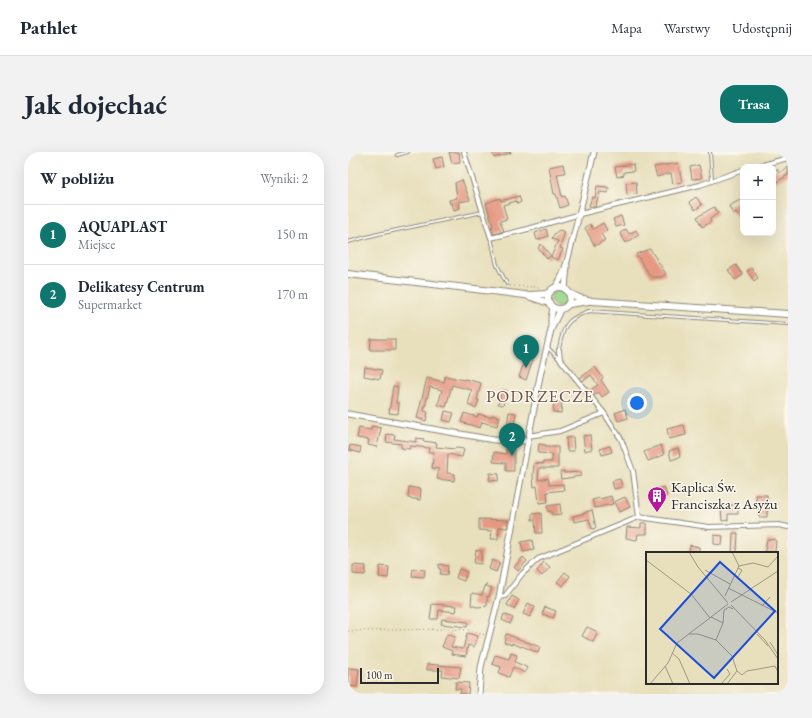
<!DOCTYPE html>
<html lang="pl">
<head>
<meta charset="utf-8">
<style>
	:root { --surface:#fff; --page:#f2f2f3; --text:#1f2937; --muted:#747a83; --line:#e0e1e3; --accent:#0f766e }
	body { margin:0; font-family:"EB Garamond",serif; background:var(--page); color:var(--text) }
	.controls { position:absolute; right:12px; top:12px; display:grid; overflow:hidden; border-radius:8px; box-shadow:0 4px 16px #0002 }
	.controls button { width:36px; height:36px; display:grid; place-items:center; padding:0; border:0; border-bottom:1px solid var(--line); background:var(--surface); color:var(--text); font:20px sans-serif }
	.scale { position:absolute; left:12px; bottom:10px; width:79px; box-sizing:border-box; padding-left:4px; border:2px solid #2b2b2b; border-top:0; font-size:11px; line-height:14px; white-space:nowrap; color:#2b2b2b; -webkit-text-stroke:3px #fbf7ec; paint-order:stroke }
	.you { position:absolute; left:289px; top:251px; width:14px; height:14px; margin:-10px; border:3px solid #fff; border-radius:50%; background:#1a73e8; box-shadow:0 0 0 6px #1a73e833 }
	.badge { display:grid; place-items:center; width:26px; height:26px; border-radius:50%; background:var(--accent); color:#fff; font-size:13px; font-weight:700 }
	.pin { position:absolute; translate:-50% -33px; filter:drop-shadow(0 1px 2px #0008) }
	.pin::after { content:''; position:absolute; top:21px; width:14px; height:12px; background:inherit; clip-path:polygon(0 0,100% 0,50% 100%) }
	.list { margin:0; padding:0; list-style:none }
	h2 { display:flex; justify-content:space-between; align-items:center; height:52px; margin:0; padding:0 16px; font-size:17px }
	h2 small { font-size:13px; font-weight:400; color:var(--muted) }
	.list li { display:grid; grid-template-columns:26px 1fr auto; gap:12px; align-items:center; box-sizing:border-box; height:60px; padding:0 16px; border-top:1px solid var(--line) }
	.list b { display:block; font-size:15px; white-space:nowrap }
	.list p { margin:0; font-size:13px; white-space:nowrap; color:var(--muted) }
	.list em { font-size:13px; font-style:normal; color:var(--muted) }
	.map { position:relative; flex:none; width:440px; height:542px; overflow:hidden; border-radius:16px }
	header { display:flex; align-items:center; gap:24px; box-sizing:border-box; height:56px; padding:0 20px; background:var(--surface); border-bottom:1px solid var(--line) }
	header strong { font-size:19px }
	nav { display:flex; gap:22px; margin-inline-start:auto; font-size:14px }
	.intro { display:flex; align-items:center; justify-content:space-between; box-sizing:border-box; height:96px; padding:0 24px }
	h1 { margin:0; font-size:28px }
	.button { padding:10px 18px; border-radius:16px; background:var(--accent); color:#fff; font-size:14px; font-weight:700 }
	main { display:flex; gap:24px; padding:0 24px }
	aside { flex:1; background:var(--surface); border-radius:16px; box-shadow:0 4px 16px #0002 }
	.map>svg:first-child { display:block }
	.green { fill:#9edc91; stroke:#64845e }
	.building { fill:#e69882 }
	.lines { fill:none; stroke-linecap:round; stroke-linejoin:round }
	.service-casing { stroke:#8a8674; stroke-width:4 }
	.minor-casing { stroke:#8a8674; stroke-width:6 }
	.tertiary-casing { stroke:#8a8674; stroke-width:7 }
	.primary-casing { stroke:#8a8674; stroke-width:8 }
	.path { stroke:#8a8674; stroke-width:1; stroke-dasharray:1 3; stroke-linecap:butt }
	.service { stroke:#fff; stroke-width:2 }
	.minor { stroke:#fff; stroke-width:4 }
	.tertiary { stroke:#fff; stroke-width:5 }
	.primary { stroke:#fff; stroke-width:6 }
	.labels { text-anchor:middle; stroke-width:3; stroke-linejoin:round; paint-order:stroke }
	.poi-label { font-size:15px; fill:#2b2b2b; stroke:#fbf7ec; text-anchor:start }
	.quarter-label { font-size:17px; letter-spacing:1px; fill:#6c5149; stroke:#fbf7ec }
	.inset-road { fill:none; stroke:#9c9883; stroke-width:1 }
	.view { fill:#1d4ed8; fill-opacity:0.15; stroke:#1d4ed8; stroke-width:2 }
	.inset-edge { fill:none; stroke:#2b2b2b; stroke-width:2 }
</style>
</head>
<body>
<header>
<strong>Pathlet</strong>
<nav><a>Mapa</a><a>Warstwy</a><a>Udostępnij</a></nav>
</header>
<div class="intro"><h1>Jak dojechać</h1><a class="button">Trasa</a></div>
<main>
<aside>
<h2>W pobliżu<small>Wyniki: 2</small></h2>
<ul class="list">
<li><span class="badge">1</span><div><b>AQUAPLAST</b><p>Miejsce</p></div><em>150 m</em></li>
<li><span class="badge">2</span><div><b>Delikatesy Centrum</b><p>Supermarket</p></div><em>170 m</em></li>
</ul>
</aside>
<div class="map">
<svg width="440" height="542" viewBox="0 0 440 542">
	<rect width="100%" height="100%" fill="#fbf7ec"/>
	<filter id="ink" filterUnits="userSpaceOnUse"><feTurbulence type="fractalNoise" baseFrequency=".025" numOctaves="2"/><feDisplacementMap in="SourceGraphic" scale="8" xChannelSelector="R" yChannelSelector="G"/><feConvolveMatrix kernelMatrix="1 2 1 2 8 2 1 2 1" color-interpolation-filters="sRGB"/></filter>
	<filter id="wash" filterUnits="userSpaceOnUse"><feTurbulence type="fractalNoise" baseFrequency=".012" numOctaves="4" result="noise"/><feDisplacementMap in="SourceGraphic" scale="16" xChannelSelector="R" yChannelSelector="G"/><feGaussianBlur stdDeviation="0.9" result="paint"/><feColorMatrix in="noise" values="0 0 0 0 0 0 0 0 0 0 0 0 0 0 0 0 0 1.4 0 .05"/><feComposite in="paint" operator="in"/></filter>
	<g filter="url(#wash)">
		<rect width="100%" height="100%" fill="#e8e0bd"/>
		<circle class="green" cx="211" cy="146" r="8"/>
		<g id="blocks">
			<g class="building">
				<polygon points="101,0 111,0 112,10 104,11"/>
				<polygon points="144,0 163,0 163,1 146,6"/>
				<polygon points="94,5 96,15 88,17 85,7"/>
				<polygon points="330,11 334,30 325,32 323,21 309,25 306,15"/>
				<polygon points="215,12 217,21 209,22 214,45 217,44 220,53 212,56 208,42 206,42 201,15"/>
				<polygon points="285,12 286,19 276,20 276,23 269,25 267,15"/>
				<polygon points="351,13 354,26 344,27 342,15"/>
				<polygon points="440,15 440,23 425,32 425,20 429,17 431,21"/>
				<polygon points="114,28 122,48 111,50 112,56 106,58 104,51 102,52 101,48 109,46 107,31"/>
				<polygon points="288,30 289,42 279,43 278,31"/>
				<polygon points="249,34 259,35 259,36 261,36 260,41 252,40 247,55 245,55 241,54 244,45 247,46"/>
				<polygon points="171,44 173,50 169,52 168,49 155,53 159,67 152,69 156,79 146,82 143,76 145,75 138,51 152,46 153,49"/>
				<polygon points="348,45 354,53 347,58 341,50"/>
				<polygon points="392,48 395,54 395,70 388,60 385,62 381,54"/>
				<polygon points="366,55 370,61 362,67 363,70 354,75 349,65"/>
				<polygon points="273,64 276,73 268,75 265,67"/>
				<polygon points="255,71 259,78 253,82 257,88 247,94 237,76 242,72 245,77"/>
				<polygon points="198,77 200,84 189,88 187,81"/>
				<polygon points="278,77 281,82 288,78 291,83 278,91 272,81"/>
				<polygon points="211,78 217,80 212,96 215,97 210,108 203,105 210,89 204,87 206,82"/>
				<polygon points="193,92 203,104 199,107 190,96"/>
				<polygon points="302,97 318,122 313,125 303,125 288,102"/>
				<polygon points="388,113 395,123 387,128 380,118"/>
				<polygon points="404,116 410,126 406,129 399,119"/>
				<polygon points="23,187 47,187 47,198 22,198"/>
				<polygon points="178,204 185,207 178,228 171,225"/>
				<polygon points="17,215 34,218 32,227 16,224"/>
				<polygon points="247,215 255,226 253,228 261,240 254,245 251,240 246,243 242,238 250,233 243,223 235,229 232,226"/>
				<polygon points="97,224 116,228 117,227 133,231 129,248 131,248 128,256 120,253 124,238 104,233 98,255 90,253 94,238 82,235 76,259 80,260 78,269 69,266 79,226 96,230"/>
				<polygon points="45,234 50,235 48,251 51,251 50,262 41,261"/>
				<polygon points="154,238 159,239 155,253 150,252"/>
				<polygon points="206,248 214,249 213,261 205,260"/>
				<polygon points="277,257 280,266 270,269 267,261"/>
				<polygon points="97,259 106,261 103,270 95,268"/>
				<polygon points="161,260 168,261 166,274 159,273"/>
				<polygon points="116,261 129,265 130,262 143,265 143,263 152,265 149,274 134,270 132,276 113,270"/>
				<polygon points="336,273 338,283 321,287 319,277"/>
				<polygon points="24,274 33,276 29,295 20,293 21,288 9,286 11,276 23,278"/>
				<polygon points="39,282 47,283 46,287 68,290 68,286 76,287 75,289 89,291 88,295 107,297 108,296 116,297 114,305 100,302 99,321 107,322 106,329 89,327 91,317 84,316 86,300 80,300 81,296 62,294 62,297 53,296 53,292 38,290"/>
				<polygon points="242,283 244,297 237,299 235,284"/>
				<polygon points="225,285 226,299 219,299 218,286"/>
				<polygon points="191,292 198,293 198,295 210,295 210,316 191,316 190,328 200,326 201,333 215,332 216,338 199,340 200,350 191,351 189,334 186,335 185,324 186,311 195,312 195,310 204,310 204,302 190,301"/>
				<polygon points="2,293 13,295 12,301 1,298"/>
				<polygon points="313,293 316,303 300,309 296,300"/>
				<polygon points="262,294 264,300 254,303 252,297"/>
				<polygon points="330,296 332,305 323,308 321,299"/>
				<polygon points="158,297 166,297 166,319 158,319 158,311 145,310 146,300 158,302"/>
				<polygon points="216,319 216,321 233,320 233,324 213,327 212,320"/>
				<polygon points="142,321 151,322 150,329 141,328"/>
				<polygon points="272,327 274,335 266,337 264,329"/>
				<polygon points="61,335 73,337 72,348 60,346"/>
				<polygon points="316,335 319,344 310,346 308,337"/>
				<polygon points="408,343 419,343 419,365 411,365 410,350 408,350"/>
				<polygon points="263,344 265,352 247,356 244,348 252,346 252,347"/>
				<polygon points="277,345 282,355 271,360 266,350"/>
				<polygon points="212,352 213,362 204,363 203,359 200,360 199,354"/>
				<polygon points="390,352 390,362 380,362 380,368 374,369 373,355"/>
				<polygon points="244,358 248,376 244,377 241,367 226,370 225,364 238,361 238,360"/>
				<polygon points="193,361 194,381 188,381 187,368 184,368 184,362"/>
				<polygon points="131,367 160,368 160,376 151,375 150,387 143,387 144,379 131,378"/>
				<polygon points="293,371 299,371 299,382 290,382 289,388 278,386 279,375 293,376"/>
				<polygon points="385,381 390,381 389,401 384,401"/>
				<polygon points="366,383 375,384 374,393 366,392"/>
				<polygon points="419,387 428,388 427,400 417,399"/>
				<polygon points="184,388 186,398 175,400 173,390"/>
				<polygon points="342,393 351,395 351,401 341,400"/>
				<polygon points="128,398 134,399 133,412 126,411"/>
				<polygon points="175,405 179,409 170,419 166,415"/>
				<polygon points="144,408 152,411 148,420 141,417"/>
				<polygon points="196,410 202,415 194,424 189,419"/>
				<polygon points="91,412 100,414 99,423 92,422 93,417 91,417"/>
				<polygon points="5,413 18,414 17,423 5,422"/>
				<polygon points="32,414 41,415 40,426 31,425"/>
				<polygon points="65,417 77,418 76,425 64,424"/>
				<polygon points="111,417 119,420 116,429 108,426"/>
				<polygon points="217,420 222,424 215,434 209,430"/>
				<polygon points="138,432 138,434 144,436 141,445 139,444 139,454 129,455 123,453 124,441 134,443"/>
				<polygon points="164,444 171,448 166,457 159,453"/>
				<polygon points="180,451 187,455 182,465 175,462"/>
				<polygon points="84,452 109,454 108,460 91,458 90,467 82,467"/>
				<polygon points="197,455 208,459 205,466 194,462"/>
				<polygon points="156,462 165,466 162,472 154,468"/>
				<polygon points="94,467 120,470 119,475 93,472"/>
				<polygon points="239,475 250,480 245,490 234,484"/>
				<polygon points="119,481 130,484 126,495 120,493 118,504 104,502 104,499 94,495 99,482 107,485 103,495 115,497"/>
				<polygon points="158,482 192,495 190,501 174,494 173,495 164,491 164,493 156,490"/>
				<polygon points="163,501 169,503 167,510 180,516 177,521 165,515 161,525 151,521 153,515 144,512 147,503 161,507"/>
				<polygon points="79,512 113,515 111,526 94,524 95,518 79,518"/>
				<polygon points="0,516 11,517 9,535 0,534"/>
				<polygon points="108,530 121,531 120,542 112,542 113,537 107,537"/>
			</g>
		</g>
	</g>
	<g filter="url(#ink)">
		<use href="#blocks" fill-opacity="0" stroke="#8a8674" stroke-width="1"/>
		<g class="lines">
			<defs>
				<g id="service">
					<polyline points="362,0 364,28"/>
					<polyline points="49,3 60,0"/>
					<polyline points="143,86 149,113 159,132"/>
					<polyline points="0,90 30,82 135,60"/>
					<polyline points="200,196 211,207"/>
					<path d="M211 197C215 174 218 167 241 159L440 172"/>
				</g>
				<g id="minor">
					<polyline points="116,0 143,86 180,77 232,62 352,33 395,18"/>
					<polyline points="406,15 440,6"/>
					<polyline points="256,261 273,287 285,319 291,365"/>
					<polyline points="180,284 212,279 256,261 212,207 211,198"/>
					<polyline points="151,445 157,444 174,422 190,407 291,365 361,375 431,373 440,375"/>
				</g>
				<g id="tertiary">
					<path d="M207 136C217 123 220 105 224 90 232 60 239 30 246 0"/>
					<polyline points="217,137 219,114"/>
					<polyline points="203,177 203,166 205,156"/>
					<polyline points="0,262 146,288 179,289"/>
					<polyline points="131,542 133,515 151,445 192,224 203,178 212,158"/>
				</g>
				<g id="primary">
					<polyline points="0,122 177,143 201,151"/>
					<circle cx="211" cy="146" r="11"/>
					<polyline points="221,141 231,146 244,149 440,162"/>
					<polyline points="182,143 198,142 202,140"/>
					<polyline points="221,152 241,149"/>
				</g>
			</defs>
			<use href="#service" class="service-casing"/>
			<use href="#minor" class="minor-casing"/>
			<use href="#tertiary" class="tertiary-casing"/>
			<use href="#primary" class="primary-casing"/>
			<g class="path">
				<polyline points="162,134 190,135 190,137"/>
				<polyline points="0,479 97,477 122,478 137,483"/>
			</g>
			<use href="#service" class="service"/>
			<use href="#minor" class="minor"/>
			<use href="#tertiary" class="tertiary"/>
			<use href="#primary" class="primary"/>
		</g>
	</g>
	<defs>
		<symbol id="building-pin" viewBox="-11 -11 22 30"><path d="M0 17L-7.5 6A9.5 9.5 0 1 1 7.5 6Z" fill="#b5179e" stroke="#fbf7ec"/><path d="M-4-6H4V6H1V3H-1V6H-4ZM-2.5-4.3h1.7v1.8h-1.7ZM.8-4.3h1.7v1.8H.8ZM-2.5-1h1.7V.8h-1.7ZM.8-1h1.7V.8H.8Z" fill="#fff"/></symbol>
	</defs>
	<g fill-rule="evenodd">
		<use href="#building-pin" x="298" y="333" width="22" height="30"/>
	</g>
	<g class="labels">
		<g class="poi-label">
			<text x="323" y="340">Kaplica Św.<tspan x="323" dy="17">Franciszka z Asyżu</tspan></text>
		</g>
		<g class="quarter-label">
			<text x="192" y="250">PODRZECZE</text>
		</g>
	</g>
	<g transform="translate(298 400)">
		<rect width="132" height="132" fill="#e8e0bd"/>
		<path class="inset-road" d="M43 0 52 15 82 51M86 0 93 14M0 8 45 42 64 66M92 16 96 18 92 25M59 18 84 32M82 36 132 61M79 44 93 14 107 11 122 15 132 4M85 50 132 19M85 53 119 88 132 107M116 54 124 45M65 65 77 71 78 58 83 55 87 57M43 82H52L70 88 86 104 91 119 81 132M111 82 122 94M70 88 77 71M124 90 132 103M26 101 33 107 44 132M19 114 27 132M91 119 96 123 101 119 129 114 132 120M4 132 22 111 31 91 82 52M75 132 84 122 81 117"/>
		<path class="view" d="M74 10 129 59 68 126 14 77Z"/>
		<rect width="132" height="132" class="inset-edge"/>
	</g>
</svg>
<div class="controls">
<button>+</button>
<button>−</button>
</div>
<div class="scale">100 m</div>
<div class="you"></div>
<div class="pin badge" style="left:178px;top:216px">1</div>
<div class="pin badge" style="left:164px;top:304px">2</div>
</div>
</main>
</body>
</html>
